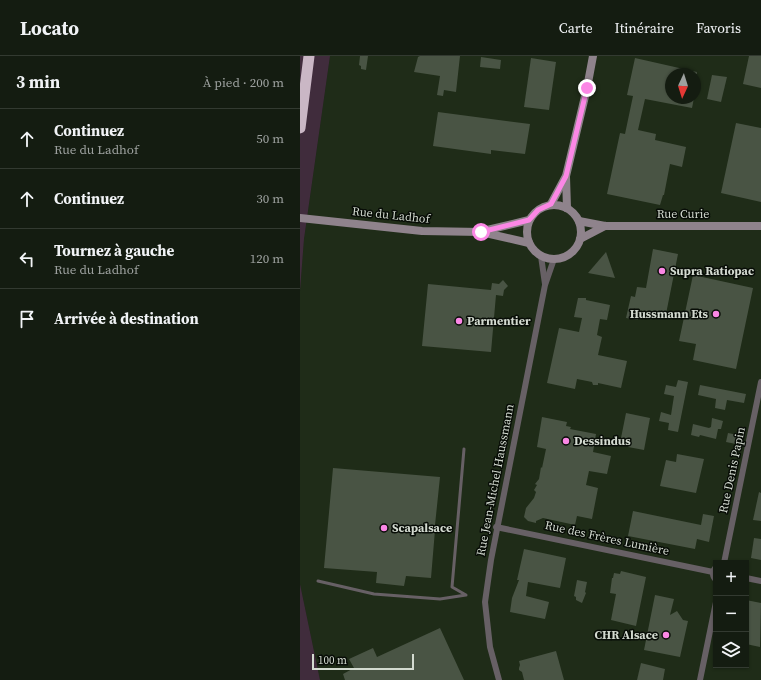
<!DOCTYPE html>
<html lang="fr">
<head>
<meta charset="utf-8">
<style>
	:root { --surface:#141c11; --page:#21291f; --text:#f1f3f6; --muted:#9da19f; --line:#333a31 }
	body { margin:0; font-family:"Source Serif 4",serif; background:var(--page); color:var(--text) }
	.controls { position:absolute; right:12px; bottom:12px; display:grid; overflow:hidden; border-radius:0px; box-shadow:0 1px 3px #0004 }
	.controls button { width:36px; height:36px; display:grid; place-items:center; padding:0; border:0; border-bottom:1px solid var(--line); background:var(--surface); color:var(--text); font:20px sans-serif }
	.compass { position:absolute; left:365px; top:12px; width:36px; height:36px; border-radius:50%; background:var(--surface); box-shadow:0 1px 3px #0004; rotate:184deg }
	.scale { position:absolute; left:12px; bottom:10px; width:102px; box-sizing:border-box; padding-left:4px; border:2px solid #d3dad0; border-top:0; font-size:11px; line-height:14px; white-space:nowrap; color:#d3dad0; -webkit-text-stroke:3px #080d07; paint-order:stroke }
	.stop { position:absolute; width:12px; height:12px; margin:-9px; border:3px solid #fb87e5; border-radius:50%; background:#fff }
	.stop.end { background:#fb87e5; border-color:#fff; box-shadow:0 1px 4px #0008 }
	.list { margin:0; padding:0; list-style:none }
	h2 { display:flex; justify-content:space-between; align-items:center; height:52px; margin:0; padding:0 16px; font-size:17px }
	h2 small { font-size:13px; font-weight:400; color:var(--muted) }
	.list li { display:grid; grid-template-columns:26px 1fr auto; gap:12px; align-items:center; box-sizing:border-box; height:60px; padding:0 16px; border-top:1px solid var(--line) }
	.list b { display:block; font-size:15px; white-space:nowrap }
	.list p { margin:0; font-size:13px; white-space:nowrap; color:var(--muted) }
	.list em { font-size:13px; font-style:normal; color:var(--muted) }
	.icon { flex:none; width:22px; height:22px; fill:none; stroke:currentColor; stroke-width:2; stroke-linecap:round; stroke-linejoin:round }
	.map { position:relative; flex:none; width:461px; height:624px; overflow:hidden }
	header { display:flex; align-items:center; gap:24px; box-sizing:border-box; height:56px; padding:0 20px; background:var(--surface); border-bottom:1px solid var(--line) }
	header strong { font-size:19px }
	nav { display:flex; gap:22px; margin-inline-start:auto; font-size:14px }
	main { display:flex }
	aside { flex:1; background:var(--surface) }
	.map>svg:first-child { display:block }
	.built { fill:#1f2c18; fill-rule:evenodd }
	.green { fill:#402c3c }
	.building { fill:#495444 }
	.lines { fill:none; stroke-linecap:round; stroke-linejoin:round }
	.service { stroke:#676065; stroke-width:3 }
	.minor { stroke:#676065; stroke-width:6 }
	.secondary { stroke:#8f838c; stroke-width:8 }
	.motorway { stroke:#cab7c5; stroke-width:11 }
	.route { stroke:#fb87e5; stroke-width:5 }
	.poi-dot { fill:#fb87e5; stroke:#080d07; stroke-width:1.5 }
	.labels { text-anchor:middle; stroke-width:3; stroke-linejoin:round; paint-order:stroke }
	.street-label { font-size:12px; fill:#d3dad0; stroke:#080d07 }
	.poi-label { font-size:12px; font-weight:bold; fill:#d3dad0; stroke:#080d07; text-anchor:start }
</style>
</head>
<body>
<header>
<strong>Locato</strong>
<nav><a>Carte</a><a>Itinéraire</a><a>Favoris</a></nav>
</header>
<main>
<aside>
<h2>3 min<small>À pied · 200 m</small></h2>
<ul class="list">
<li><svg class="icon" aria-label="ahead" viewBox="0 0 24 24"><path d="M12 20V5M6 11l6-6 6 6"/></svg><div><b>Continuez</b><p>Rue du Ladhof</p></div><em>50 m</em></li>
<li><svg class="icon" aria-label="ahead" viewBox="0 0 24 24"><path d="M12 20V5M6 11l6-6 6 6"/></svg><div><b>Continuez</b></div><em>30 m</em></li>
<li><svg class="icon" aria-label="left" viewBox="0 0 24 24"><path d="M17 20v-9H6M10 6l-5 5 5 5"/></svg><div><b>Tournez à gauche</b><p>Rue du Ladhof</p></div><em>120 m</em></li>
<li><svg class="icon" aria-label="arrive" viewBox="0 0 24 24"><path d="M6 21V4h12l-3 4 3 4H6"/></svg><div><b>Arrivée à destination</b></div></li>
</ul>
</aside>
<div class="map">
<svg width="461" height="624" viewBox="0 0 461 624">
	<rect width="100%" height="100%" fill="#1b2517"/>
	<path class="built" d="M30 0H461V624H20L0 528V235L4 183ZM371 18H395V42H371ZM416 507H446V609H416Z"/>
	<g class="green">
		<polygon points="0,0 30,0 4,183 0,235"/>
		<polygon points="0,528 20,624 0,624"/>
	</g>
	<g class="building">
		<polygon points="60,0 68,0 66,14 61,13 61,10 59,9"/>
		<polygon points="120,0 160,0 156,36 144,34 143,40 137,39 140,20 114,16 118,1"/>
		<polygon points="449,0 461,0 461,32 443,28"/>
		<polygon points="181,1 201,4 200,13 180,11"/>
		<polygon points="231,2 256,6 249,54 224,51"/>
		<polygon points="335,2 397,16 397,18 371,18 371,42 394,42 392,52 345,43 338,74 356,78 355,84 386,91 382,111 370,108 364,139 363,139 360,149 307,138 320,77 325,78 333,40 327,39"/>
		<polygon points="412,19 427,21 421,46 407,43"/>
		<polygon points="138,56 230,68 225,98 191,94 191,98 133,90"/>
		<polygon points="436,67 461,72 461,146 421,137"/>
		<polygon points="353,193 378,198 365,263 340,258 338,264 326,262 331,240 335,241 337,231 346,232"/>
		<polygon points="306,196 315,222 288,217"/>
		<polygon points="393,219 453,232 436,313 393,304 396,288 379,285"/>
		<polygon points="203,224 208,230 204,234 203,240 196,239 191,296 122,290 128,228 191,234 192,227 199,228"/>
		<polygon points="278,242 286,242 286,244 310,249 307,264 300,263 297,279 302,281 298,299 327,305 321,332 298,327 298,329 293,329 292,326 277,323 275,333 247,327 259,272 279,276 282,262 274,261"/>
		<polygon points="378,324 388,326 378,376 368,374 369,367 359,365 361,356 371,359 374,340 364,338 366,329 376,331"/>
		<polygon points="400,329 446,338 444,347 427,344 425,354 415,352 416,343 398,339"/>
		<polygon points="326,357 350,362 344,394 328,391 329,389 320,387"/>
		<polygon points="242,361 267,366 266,370 271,371 270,373 296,378 293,396 311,400 307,418 289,415 286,429 298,432 292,463 277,460 275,469 243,462 236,465 236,467 228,465 224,461 226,452 234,442 236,436 234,434 237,429 235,428 239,423 241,411 242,412 246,393 237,391"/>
		<polygon points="412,362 423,365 421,373 418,373 416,383 400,379 399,381 391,379 393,368 409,372 411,371"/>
		<polygon points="428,377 438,379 436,388 426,386"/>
		<polygon points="377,398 404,403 396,437 360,430 366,404 376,406"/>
		<polygon points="33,412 140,421 135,469 140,470 140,475 135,474 131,522 106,520 104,530 76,527 77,516 24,512"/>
		<polygon points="459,436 461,437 461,465 453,464"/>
		<polygon points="333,455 401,469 403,458 414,460 409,486 397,483 395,493 328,480"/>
		<polygon points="454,482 461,483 461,504 451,502"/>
		<polygon points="224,493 266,502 260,532 228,526 226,540 249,546 245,563 210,556 212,542 219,524 217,524"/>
		<polygon points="321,515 346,521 336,570 311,564 316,538 310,537 312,522 313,522 314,517 320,518"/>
		<polygon points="277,524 287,526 285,536 286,537 282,547 276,544 276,541 274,540"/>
		<polygon points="355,539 374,543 370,559 377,555 383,564 388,565 380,601 344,594"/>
		<polygon points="446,544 461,547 460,591 446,588"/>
		<polygon points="140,572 164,624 45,624 43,618 54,612 49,603 73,592 77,601"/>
		<polygon points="256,595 264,624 224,624 222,616 219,614 219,612 220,609 219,605"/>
		<polygon points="341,607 365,613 363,624 337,624"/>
	</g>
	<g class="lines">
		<polyline class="service" points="18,525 74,538 140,543 166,539 152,531 164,393"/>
		<g class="minor">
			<polyline points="241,200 245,228"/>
			<polyline points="196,471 413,516"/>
			<polyline points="424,507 461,326"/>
			<path d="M416 511C412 515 412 520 416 524"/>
			<polyline points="446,522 461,525"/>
			<polyline points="199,624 190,591 185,546 191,504 245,229 254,203"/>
			<polyline points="400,624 416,546"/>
		</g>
		<g class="secondary">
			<polyline points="266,121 267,152"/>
			<polyline points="251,148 266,120 287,32 293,0"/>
			<circle cx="254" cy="176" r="27"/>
			<polyline points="0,162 122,175 181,176 229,187"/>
			<polyline points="279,165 305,170 461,170"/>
			<polyline points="183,175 229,164"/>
			<polyline points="280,183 305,170"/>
		</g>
		<polyline class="motorway" points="0,72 9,0"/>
	</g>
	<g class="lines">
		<polyline class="route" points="181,176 229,164 238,154 251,148 266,120 287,32"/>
	</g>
	<g class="poi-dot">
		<circle cx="362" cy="215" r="4"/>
		<circle cx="416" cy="258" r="4"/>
		<circle cx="159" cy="265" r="4"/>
		<circle cx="266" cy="385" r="4"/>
		<circle cx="84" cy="472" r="4"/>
		<circle cx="366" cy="579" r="4"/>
	</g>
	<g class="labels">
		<g class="street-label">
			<text x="383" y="162">Rue Curie</text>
			<text transform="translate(91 159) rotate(6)" y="4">Rue du Ladhof</text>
			<text transform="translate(432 414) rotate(-78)" y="4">Rue Denis Papin</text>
			<text transform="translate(195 424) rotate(-79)" y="4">Rue Jean-Michel Haussmann</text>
			<text transform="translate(307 482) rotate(12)" y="4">Rue des Frères Lumière</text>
		</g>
		<g class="poi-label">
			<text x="370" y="219">Supra Ratiopac</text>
			<text x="408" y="262" text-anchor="end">Hussmann Ets</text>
			<text x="167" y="269">Parmentier</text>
			<text x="274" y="389">Dessindus</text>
			<text x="92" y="476">Scapalsace</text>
			<text x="358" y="583" text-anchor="end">CHR Alsace</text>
		</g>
	</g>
</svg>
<div class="controls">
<button>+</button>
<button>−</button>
<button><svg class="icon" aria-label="layers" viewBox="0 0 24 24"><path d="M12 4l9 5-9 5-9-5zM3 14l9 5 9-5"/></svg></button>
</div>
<svg class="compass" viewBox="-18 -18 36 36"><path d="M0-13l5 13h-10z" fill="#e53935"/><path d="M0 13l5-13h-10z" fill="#9da19f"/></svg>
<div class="scale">100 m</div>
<div class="stop" style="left:181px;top:176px"></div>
<div class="stop end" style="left:287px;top:32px"></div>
</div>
</main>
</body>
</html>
